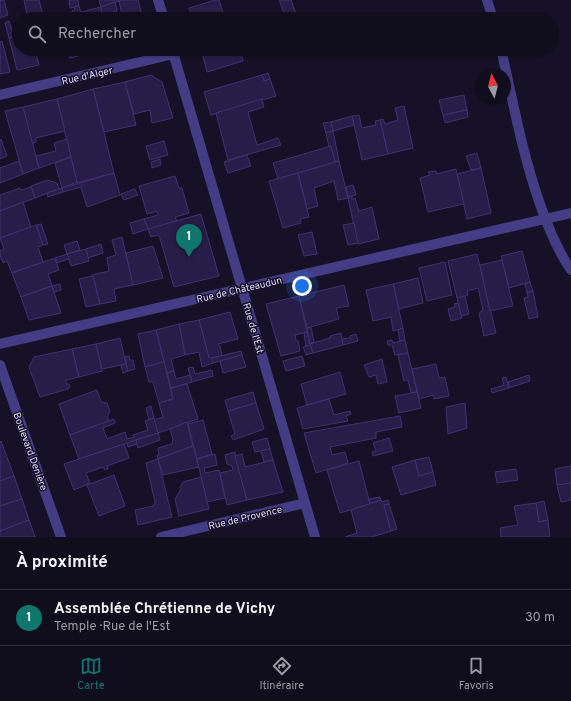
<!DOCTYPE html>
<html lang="fr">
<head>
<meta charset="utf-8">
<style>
	:root { --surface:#100d1d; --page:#191626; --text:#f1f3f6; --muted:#9c9ca4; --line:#302d3b; --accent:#0f766e }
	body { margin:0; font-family:Overpass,sans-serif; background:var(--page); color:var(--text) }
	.compass { position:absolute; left:475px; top:68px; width:36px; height:36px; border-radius:50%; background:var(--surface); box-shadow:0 1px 3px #0004; rotate:353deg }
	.you { position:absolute; left:302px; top:286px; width:14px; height:14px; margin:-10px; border:3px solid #fff; border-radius:50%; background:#1a73e8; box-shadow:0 0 0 6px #1a73e833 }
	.badge { display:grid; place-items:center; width:26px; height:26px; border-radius:50%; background:var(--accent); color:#fff; font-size:13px; font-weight:700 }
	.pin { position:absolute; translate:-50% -33px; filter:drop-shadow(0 1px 2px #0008) }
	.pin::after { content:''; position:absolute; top:21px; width:14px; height:12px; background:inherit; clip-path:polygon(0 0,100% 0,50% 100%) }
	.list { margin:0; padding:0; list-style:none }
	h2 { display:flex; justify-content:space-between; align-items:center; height:52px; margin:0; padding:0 16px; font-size:17px }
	h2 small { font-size:13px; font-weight:400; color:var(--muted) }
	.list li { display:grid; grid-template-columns:26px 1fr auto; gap:12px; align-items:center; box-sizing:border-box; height:56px; padding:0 16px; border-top:1px solid var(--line) }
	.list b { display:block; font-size:15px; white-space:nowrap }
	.list p { margin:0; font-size:13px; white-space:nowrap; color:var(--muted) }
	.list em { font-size:13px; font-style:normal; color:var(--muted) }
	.icon { flex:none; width:22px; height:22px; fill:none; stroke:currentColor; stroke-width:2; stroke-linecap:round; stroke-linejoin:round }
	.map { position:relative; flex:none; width:571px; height:537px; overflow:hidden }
	.search { position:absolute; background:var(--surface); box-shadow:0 1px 3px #0004; left:12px; right:12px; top:12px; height:44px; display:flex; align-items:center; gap:10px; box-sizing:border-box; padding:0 14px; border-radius:22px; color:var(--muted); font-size:15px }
	.sheet { height:108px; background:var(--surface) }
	nav { display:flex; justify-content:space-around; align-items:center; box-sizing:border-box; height:56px; border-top:1px solid var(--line); background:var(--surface); font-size:11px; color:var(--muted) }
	nav a { display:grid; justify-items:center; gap:2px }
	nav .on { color:var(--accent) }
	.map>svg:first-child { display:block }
	.building { fill:#281d48; stroke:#413073 }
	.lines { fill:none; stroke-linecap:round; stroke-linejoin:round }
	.minor { stroke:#443d85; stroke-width:10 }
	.labels { text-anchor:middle; stroke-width:3; stroke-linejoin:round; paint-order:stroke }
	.street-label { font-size:10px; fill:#dfd8fe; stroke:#161127 }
</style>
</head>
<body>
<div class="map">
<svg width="571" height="537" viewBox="0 0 571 537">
	<rect width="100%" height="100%" fill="#161127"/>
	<g class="building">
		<polygon points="0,0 4,0 8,15 0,18"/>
		<polygon points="24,0 39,0 43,15 28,19"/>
		<polygon points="69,0 78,0 79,6 70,8"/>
		<polygon points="99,0 122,0 101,7"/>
		<polygon points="122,0 138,0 143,19 126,19 125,15 122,15 119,1"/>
		<polygon points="215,0 219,0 225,19 192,19 189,8"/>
		<polygon points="279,0 291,0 297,16 286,19"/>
		<polygon points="115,2 117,11 102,16 101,7"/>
		<polygon points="79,6 83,19 74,19 72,11 75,10 74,7"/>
		<polygon points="101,7 102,16 91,19 83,19 81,12"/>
		<polygon points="9,21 14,37 9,38 5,23"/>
		<polygon points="19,36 19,49 35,49 39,65 17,70 9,38"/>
		<polygon points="2,41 10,72 0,74 0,42"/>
		<polygon points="68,49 90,49 91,53 70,58"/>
		<polygon points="201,49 240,49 243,61 207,72"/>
		<polygon points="283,49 305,49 305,50 284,55"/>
		<polygon points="268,73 270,79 264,81 262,75"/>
		<polygon points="151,75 162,82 173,118 152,123 150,110 134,114 125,82"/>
		<polygon points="262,75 264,81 270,79 276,96 211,115 204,92"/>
		<polygon points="125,82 136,125 104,132 93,89"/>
		<polygon points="93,89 114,173 77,183 57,99"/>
		<polygon points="464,95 467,110 443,115 439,100"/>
		<polygon points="57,99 65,131 36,138 36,142 32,144 23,107"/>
		<polygon points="262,99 264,107 248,112 257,145 278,138 281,145 228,160 216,113"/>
		<polygon points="404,106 413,148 388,154 380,120 383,119 385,124 398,120 395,108"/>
		<polygon points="23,107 39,168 23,174 5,111"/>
		<polygon points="467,110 468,117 445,123 443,115"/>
		<polygon points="359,115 362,128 376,125 375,121 380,120 388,154 362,160 352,116"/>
		<polygon points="352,116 354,125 333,131 331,122"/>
		<polygon points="331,122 333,131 326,133 323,123"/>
		<polygon points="333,131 339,161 335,162 331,146 329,147 326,133"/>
		<polygon points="1,139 7,156 0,159 0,140"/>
		<polygon points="67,139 71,157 39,168 36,156 56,151 54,143"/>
		<polygon points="164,141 168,155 150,160 146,146"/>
		<polygon points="331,146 335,162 278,179 273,163"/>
		<polygon points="477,153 481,168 471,170 466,156"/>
		<polygon points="247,155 251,166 228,173 224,162"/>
		<polygon points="71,157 77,182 62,188 55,163"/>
		<polygon points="160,159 161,165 152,168 151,162"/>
		<polygon points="19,161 23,174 0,183 0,168"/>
		<polygon points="339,161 348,198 338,200 334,181 314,188 318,206 307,209 298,173"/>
		<polygon points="481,168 491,213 467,219 457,174"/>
		<polygon points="456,169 464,204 428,212 420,178 430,175 428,172 436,171 437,174"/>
		<polygon points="114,173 120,195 87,207 81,187 63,192 62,188"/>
		<polygon points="298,173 309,217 300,219 301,223 283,228 269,181"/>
		<polygon points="175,176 179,188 182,188 189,213 175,217 177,221 148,229 144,219 158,215 157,211 147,214 139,186"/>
		<polygon points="47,180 57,183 59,189 35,198 31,186"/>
		<polygon points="353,185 356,195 348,197 346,187"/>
		<polygon points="31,187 35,198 0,211 0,195 20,188 21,190"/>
		<polygon points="62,188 63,192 48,197 47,193"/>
		<polygon points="135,189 138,195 124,200 121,194"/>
		<polygon points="352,196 352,200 355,198 359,211 372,207 379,239 358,244 348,198"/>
		<polygon points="23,202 31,227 0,238 0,211"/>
		<polygon points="201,214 219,276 174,287 159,235 151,237 148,229"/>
		<polygon points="144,219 148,229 133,234 130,223"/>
		<polygon points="354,223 358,243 348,245 343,225"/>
		<polygon points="41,224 48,244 43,245 36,225"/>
		<polygon points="36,225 43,245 38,247 43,262 12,273 7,261 3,263 0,255 0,251 4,249 0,238"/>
		<polygon points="312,232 317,254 304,256 298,235"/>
		<polygon points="122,237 133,285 114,289 116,301 100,304 92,275 109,271 107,258 116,255 112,240"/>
		<polygon points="77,241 80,250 67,254 64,245"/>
		<polygon points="101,244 103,253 88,258 86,249"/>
		<polygon points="153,246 163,278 133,285 126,253"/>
		<polygon points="86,249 89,261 71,266 67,254"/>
		<polygon points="522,251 530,282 509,288 501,256"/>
		<polygon points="67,254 69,259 56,263 55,258"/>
		<polygon points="477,254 496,333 484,336 479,313 483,310 478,288 467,291 468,295 457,298 448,261"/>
		<polygon points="55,258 59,270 48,274 52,286 21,297 12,273"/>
		<polygon points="502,260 513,306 490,311 480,265"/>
		<polygon points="445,262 452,295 427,301 419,268"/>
		<polygon points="93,276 100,304 86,307 79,279"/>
		<polygon points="418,278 423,303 399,309 393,284"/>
		<polygon points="530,282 533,291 527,293 525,284"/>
		<polygon points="60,284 61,290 54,292 52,286"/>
		<polygon points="393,284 403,328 393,331 391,317 373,321 366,290"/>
		<polygon points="344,285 349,306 336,308 339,319 307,328 299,296"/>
		<polygon points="52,286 61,313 29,320 21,297"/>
		<polygon points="533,291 538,317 529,319 524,298 528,297 527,293"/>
		<polygon points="299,296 307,332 295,335 296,340 298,341 300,351 281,356 266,304"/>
		<polygon points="465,296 469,314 461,316 457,298"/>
		<polygon points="458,303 462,318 451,321 448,309 455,307 454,304"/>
		<polygon points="230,312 238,339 218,344 220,346 222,356 209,358 199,320"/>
		<polygon points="199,320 209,358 212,358 213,363 202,367 199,352 185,355 179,324"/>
		<polygon points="179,324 185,355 171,359 174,371 167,373 156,330"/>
		<polygon points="311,327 314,342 310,344 307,328"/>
		<polygon points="403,328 405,340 400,341 398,330"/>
		<polygon points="156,330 164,362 145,367 138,334"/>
		<polygon points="307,332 310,345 306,347 304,333"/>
		<polygon points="341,333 343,345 313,353 310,344 330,338 330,336"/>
		<polygon points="356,334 358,341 343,345 342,339 350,338 350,336"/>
		<polygon points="120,338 126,364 102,369 96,344"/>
		<polygon points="392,340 393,343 405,340 408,353 395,355 392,345 388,345 387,341"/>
		<polygon points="96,344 102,371 79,377 72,349"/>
		<polygon points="310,345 313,353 306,355 303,347"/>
		<polygon points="72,349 79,377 66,380 66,384 69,384 70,387 68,389 40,397 29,367 34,357"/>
		<polygon points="241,351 242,355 213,363 212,358"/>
		<polygon points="408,353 417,392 411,393 408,380 404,381 398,355"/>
		<polygon points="242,355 246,367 223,373 220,361"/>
		<polygon points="129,356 130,360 133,360 135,369 128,371 125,357"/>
		<polygon points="302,356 305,366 286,371 283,361"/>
		<polygon points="382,359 387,382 378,384 376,375 369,377 364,365"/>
		<polygon points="164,362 173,399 159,403 153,382 149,382 145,367"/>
		<polygon points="126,364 128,371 123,373 121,365"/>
		<polygon points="436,364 439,378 445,377 449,396 434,399 434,395 419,399 412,369"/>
		<polygon points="193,367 195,374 212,370 213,376 192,382 188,368"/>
		<polygon points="174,371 176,379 190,375 192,382 171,388 167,373"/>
		<polygon points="340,372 346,394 307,405 301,384"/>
		<polygon points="529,375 530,381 509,388 508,382"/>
		<polygon points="506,377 509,388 492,393 491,389 504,385 502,378"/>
		<polygon points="187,384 198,419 158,433 154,420 163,417 159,403 173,399 171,388"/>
		<polygon points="97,390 101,402 107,403 110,411 107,417 109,421 70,435 59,404"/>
		<polygon points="253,392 256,403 228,411 225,400"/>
		<polygon points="417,392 421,408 399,413 395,396"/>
		<polygon points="329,399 334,415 350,411 351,414 346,416 348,421 303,429 297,408"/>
		<polygon points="256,403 264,429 233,440 231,436 235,434 228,411"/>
		<polygon points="465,403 467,428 448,434 446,407"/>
		<polygon points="151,406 154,418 149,420 146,408"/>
		<polygon points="400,416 402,427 376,432 376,438 330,447 332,455 345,452 348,463 316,473 304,433"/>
		<polygon points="154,418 158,433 79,459 70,435 114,419 115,423 103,428 107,439 125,432 127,439 134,437 133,435 148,430 145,421"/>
		<polygon points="203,420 212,454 197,459 188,424"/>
		<polygon points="187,422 193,446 158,459 157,455 159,455 158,448 172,444 173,439 170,429"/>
		<polygon points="158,433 160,440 138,448 136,440"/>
		<polygon points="267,438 270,449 255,452 252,442"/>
		<polygon points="389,438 393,451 373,456 372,452 376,451 373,443"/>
		<polygon points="136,440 137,444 128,447 127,443"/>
		<polygon points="1,441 14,476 0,481 0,442"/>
		<polygon points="124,444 129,458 107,466 108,469 105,470 103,467 86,473 90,483 74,490 64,464"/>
		<polygon points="193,446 199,467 163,475 158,459"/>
		<polygon points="270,449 273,460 264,462 261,451"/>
		<polygon points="235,452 247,500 227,505 220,473 233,470 232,466 227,464 225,455"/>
		<polygon points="215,454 217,465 204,468 205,473 219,470 225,498 207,502 197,459"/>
		<polygon points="242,454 245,467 273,460 283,492 247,500 235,456"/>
		<polygon points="429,457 433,472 419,476 415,460"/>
		<polygon points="158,459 172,517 138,525 135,510 153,506 155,502 146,463"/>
		<polygon points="415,460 419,476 433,472 436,485 401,495 392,467"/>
		<polygon points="359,461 370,504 340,513 327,470"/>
		<polygon points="571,466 571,483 557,485 555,469"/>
		<polygon points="516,469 518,480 497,483 495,472"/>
		<polygon points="114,475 125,506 99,516 87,485"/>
		<polygon points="14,476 22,499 0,506 0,481"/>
		<polygon points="201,477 209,509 179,516 175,499 181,489 180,487 183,482"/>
		<polygon points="571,483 571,500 561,502 557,485"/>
		<polygon points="380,497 381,500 370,504 369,499"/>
		<polygon points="22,499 29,520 0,531 0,506"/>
		<polygon points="381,500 382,502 388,500 389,504 384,505 391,531 372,537 345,537 357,533 351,510"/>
		<polygon points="544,501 548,520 539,522 536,503"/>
		<polygon points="536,503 539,522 548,520 550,537 501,537 500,528 518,525 514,506"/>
		<polygon points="389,504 397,529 391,531 384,505"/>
		<polygon points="29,520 35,537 0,537 0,531"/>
	</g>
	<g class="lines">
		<g class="minor">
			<polyline points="158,0 164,19"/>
			<polyline points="487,0 493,19"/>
			<polyline points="172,49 315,537"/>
			<path d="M501 49C513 101 522 153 540 204 548 227 557 250 571 270"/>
			<polyline points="0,95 174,54"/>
			<polyline points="0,344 571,213"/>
			<polyline points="0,365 61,537"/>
			<polyline points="161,537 305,503"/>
		</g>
	</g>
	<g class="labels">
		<g class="street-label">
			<text transform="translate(87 75) rotate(-13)" y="4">Rue d'Alger</text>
			<text transform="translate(239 289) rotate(-13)" y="4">Rue de Châteaudun</text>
			<text transform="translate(254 328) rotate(74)" y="4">Rue de l'Est</text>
			<text transform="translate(31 451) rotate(70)" y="4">Boulevard Denière</text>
			<text transform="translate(245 517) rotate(-13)" y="4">Rue de Provence</text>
		</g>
	</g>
</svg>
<svg class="compass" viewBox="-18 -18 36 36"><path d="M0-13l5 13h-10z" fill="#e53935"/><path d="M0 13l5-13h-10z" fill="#9c9ca4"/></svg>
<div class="you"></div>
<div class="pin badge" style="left:189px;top:257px">1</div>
<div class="search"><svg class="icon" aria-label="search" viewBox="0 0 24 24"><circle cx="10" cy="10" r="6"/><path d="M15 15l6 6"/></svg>Rechercher</div>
</div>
<section class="sheet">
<h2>À proximité<small></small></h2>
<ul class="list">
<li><span class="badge">1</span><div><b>Assemblée Chrétienne de Vichy</b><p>Temple · Rue de l'Est</p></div><em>30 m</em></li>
</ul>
</section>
<nav>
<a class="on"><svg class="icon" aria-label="map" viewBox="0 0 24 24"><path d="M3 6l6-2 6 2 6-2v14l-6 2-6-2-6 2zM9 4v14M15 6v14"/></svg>Carte</a>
<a><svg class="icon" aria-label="directions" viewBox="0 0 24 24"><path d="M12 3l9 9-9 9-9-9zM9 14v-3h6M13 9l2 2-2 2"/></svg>Itinéraire</a>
<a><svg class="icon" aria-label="saved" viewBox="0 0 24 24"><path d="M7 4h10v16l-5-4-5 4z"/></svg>Favoris</a>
</nav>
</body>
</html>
